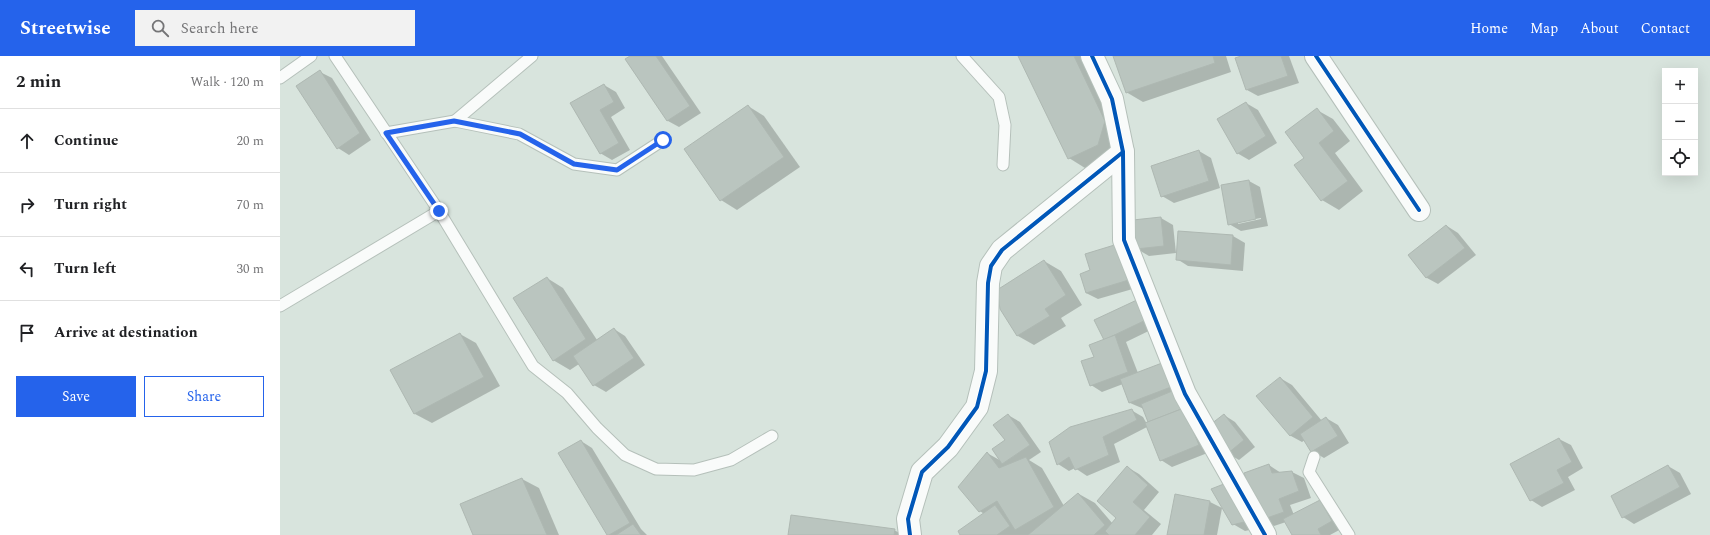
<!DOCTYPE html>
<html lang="en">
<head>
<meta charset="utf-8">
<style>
	:root { --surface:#fff; --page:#f2f2f2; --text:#202124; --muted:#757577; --line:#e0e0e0; --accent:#2563eb }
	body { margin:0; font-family:Spectral,serif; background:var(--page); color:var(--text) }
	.controls { position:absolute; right:12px; top:12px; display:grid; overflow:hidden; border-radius:0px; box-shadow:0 4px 16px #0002 }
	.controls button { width:36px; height:36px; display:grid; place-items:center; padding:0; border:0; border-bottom:1px solid var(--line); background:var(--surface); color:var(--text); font:20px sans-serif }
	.stop { position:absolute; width:12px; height:12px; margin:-9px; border:3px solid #2563eb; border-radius:50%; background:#fff }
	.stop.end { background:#2563eb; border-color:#fff; box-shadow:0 1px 4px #0008 }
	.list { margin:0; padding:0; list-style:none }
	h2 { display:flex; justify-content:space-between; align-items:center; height:52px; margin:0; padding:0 16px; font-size:17px }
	h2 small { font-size:13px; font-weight:400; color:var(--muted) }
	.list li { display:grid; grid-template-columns:26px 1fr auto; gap:12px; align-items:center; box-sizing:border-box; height:64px; padding:0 16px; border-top:1px solid var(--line) }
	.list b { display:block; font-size:15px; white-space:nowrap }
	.list em { font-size:13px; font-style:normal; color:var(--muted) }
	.actions { display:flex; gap:8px; padding:12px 16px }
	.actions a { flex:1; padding:9px 0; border:1px solid var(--accent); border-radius:0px; text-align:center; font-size:14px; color:var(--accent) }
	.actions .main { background:var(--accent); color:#fff }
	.icon { flex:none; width:22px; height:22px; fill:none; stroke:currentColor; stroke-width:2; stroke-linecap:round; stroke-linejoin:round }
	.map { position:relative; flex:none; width:1430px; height:479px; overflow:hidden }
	header { display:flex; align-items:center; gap:24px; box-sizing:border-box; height:56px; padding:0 20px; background:var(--accent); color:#fff }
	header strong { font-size:19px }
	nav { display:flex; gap:22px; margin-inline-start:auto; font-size:14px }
	.search { width:280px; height:36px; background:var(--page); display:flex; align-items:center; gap:10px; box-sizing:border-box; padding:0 14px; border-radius:0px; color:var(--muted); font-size:15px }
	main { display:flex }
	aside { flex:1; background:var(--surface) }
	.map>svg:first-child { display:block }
	.shadow { fill:#0003; fill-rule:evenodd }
	.building { fill:#bac5bf; stroke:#aeb8b2 }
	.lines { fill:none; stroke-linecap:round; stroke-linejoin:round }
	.lane-casing { stroke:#b5c0ba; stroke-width:13 }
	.street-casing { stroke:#b5c0ba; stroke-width:24 }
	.lane { stroke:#f9fbfa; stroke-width:11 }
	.street { stroke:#f9fbfa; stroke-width:22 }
	.cycleway-casing { stroke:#fff; stroke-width:6 }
	.cycleway { stroke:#0057b8; stroke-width:4 }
	.route { stroke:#2563eb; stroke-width:5 }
</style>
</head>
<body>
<header>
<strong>Streetwise</strong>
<div class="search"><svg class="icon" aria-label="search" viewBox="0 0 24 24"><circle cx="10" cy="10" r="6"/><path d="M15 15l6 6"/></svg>Search here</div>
<nav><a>Home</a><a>Map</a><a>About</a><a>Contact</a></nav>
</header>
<main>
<aside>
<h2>2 min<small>Walk · 120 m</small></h2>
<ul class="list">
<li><svg class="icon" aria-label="ahead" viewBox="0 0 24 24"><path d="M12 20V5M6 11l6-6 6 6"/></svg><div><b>Continue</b></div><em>20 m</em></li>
<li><svg class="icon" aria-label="right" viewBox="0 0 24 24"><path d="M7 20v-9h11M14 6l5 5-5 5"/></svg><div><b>Turn right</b></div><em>70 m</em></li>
<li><svg class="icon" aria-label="left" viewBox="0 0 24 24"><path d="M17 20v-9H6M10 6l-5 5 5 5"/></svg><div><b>Turn left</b></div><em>30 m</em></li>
<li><svg class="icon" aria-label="arrive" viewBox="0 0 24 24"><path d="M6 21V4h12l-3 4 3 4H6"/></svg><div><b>Arrive at destination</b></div></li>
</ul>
<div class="actions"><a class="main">Save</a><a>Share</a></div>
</aside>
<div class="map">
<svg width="1430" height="479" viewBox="0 0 1430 479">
	<rect width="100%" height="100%" fill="#d8e4dd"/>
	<g class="shadow">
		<polygon points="351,0 382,0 421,57 399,71 388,65 346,4"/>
		<polygon points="739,0 805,0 841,75 834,98 805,112 789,102"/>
		<polygon points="834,0 946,0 951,16 863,46 846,36"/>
		<polygon points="964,0 1009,0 1019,27 978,40 967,34"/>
		<polygon points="40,16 52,22 91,84 69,99 58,92"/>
		<polygon points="324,29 336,36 345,52 331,61 350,94 332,104 320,97 291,48"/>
		<polygon points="966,47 978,54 997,87 969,104 957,97"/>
		<polygon points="468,50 484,60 520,111 457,154 441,144"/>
		<polygon points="1037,54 1053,63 1070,85 1055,97 1083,135 1059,154 1042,144 1016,109 1025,102"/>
		<polygon points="919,95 931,102 940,132 894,147 882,140"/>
		<path d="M969 125 980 131 988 170 961 175 949 168ZM981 162V163L958 168V166Z"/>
		<polygon points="881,162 893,169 896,197 869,200 857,193"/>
		<polygon points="1167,170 1178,177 1196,199 1158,228 1147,222 1129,200"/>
		<polygon points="899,176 953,180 965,187 963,215 908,210 897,203"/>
		<polygon points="841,189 863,230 818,243 806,237 811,215"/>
		<polygon points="764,205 781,215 802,249 781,262 786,270 754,289 738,280 721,253"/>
		<polygon points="267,222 283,232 317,284 334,273 345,280 365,309 326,336 314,329 299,308 290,314 273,304"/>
		<polygon points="859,244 879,270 846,286 858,317 882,308 930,396 892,411 881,404 867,371 834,388 840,406 807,420 795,412 789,415 778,408 851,354 863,361 867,368 869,367 864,353 850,347 843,328 822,336 811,329 815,301 825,285"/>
		<polygon points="180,278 196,287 220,330 152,367 135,358 112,314"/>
		<polygon points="1000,322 1012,329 1042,365 1046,362 1058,369 1069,387 1044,402 1032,395 1025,384 1022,386 1011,380 978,340"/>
		<polygon points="728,359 740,366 761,396 749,404 762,412 784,450 799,438 815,447 833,468 838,462 847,411 859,418 879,436 864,454 881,468 872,479 682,479 704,458 700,455 707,397 723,406"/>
		<polygon points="944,359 955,366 975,391 959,404 947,397"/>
		<polygon points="1279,383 1291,389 1303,412 1288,421 1295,434 1262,451 1251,444 1231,408"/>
		<polygon points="301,385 312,392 361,473 367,479 328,479"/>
		<polygon points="989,409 1001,417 1012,416 1024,422 1031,442 1010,449 1014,459 1040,445 1052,451 1063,472 1050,479 1013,479 1006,466 994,470 982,463"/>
		<polygon points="1388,410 1400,417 1411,438 1354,468 1343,461"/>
		<polygon points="242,423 259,432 279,479 194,479 181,449"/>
		<polygon points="933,433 979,472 965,475 953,468"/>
		<polygon points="896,439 930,446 942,452 937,479 888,479"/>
		<polygon points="614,474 623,479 509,479"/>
	</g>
	<g class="building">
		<polygon points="350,0 376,0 410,50 387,65 345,3"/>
		<polygon points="738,0 794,0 825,65 818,89 788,103"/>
		<polygon points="833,0 933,0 935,7 846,37"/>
		<polygon points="961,0 1001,0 1008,20 966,34 955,2"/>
		<polygon points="40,14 80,77 57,93 16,30"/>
		<polygon points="324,28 334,46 320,54 339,87 320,98 290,47"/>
		<polygon points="966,46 986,80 957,98 937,63"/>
		<polygon points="468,49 504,101 440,145 404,93"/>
		<polygon points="1037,52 1054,75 1039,87 1068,125 1041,145 1014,109 1024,102 1005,76"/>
		<polygon points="919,94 929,125 881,141 871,110"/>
		<polygon points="969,124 976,163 948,169 941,129"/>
		<polygon points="881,161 884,190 856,193 853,164"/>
		<polygon points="1166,169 1185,192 1146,222 1128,199"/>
		<polygon points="898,175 953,179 951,209 896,204"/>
		<polygon points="841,187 852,223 806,237 800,218 810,214 805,198"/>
		<polygon points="764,204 786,239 765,253 770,260 737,280 720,253 717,234"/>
		<polygon points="267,221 306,283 273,305 233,242"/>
		<polygon points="859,243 868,263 824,284 814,264"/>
		<polygon points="334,272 354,302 313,330 293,300"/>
		<polygon points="180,277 204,321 134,358 110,314"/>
		<polygon points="835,279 848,316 810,330 801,305 814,301 809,289"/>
		<polygon points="882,307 891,331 849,347 840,323"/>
		<polygon points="1000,321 1033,361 1010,380 976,340"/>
		<polygon points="897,333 904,352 868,366 861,348"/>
		<polygon points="904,352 919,389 880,405 865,367"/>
		<polygon points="852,353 857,364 823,381 829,399 795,414 789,401 777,409 769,386 790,371"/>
		<polygon points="728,358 750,389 722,408 712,393 725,384 713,369"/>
		<polygon points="944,358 964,384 947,398 926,372"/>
		<polygon points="1046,361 1058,380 1031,396 1020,378"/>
		<polygon points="1279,382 1292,406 1277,414 1284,427 1250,445 1230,408"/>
		<polygon points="301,384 350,467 329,479 327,479 278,397"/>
		<polygon points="707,396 719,412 746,401 774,451 735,474 717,445 699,456 678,431"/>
		<polygon points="989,408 992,417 1012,415 1019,435 999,443 1004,456 981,464 964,417"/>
		<polygon points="1388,409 1400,431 1342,462 1331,440"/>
		<polygon points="847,410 868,429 853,446 870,461 855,479 829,479 825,475 836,462 817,445"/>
		<polygon points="242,422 267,479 193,479 180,448"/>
		<polygon points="949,426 968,465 952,469 931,433"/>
		<polygon points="798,437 825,469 814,479 748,479"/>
		<polygon points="895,438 930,445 924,479 887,479"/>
		<polygon points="1040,444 1052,465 1038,473 1041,479 1012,479 1003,463"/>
		<polygon points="715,449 730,470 717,479 680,479 678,475"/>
		<polygon points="511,459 615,473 614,479 508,479"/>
		<polygon points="353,468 361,479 336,479"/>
	</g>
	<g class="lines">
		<defs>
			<g id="lane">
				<polyline points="55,0 159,155 253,310 287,337 317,372 345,399 376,413 414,414 451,404 492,380"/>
				<polyline points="682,0 719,41 725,69 723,109"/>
				<polyline points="0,22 31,0"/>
				<polyline points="175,65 252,0"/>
				<polyline points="106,77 175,65 239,78 294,108 337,114 383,84"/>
				<polyline points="0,250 159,155"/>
				<polyline points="1034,401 1029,416 1069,479"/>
			</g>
			<g id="street">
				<polyline points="812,0 832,43 843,96 844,184 905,338 985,479"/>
				<polyline points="1036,0 1139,154"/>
				<polyline points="630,479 628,463 642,416 668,391 697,351 706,315 708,227 711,210 722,194 843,96"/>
			</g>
		</defs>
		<use href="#lane" class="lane-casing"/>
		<use href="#street" class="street-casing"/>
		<use href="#lane" class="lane"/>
		<use href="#street" class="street"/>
		<defs>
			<g id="cycleway">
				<polyline points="812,0 832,43 843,96 844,184 905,338 985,479"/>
				<polyline points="1036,0 1139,154"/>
				<polyline points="630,479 628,463 642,416 668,391 697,351 706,315 708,227 711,210 722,194 843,96"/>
			</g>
		</defs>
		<use href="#cycleway" class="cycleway-casing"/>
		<use href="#cycleway" class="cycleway"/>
	</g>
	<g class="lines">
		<polyline class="route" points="159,155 106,77 174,65 240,78 294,108 337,114 383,84"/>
	</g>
</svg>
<div class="controls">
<button>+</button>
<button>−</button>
<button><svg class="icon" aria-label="locate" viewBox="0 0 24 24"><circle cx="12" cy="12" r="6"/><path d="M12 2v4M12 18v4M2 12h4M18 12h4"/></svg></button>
</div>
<div class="stop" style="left:383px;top:84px"></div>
<div class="stop end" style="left:159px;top:155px"></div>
</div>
</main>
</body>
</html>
